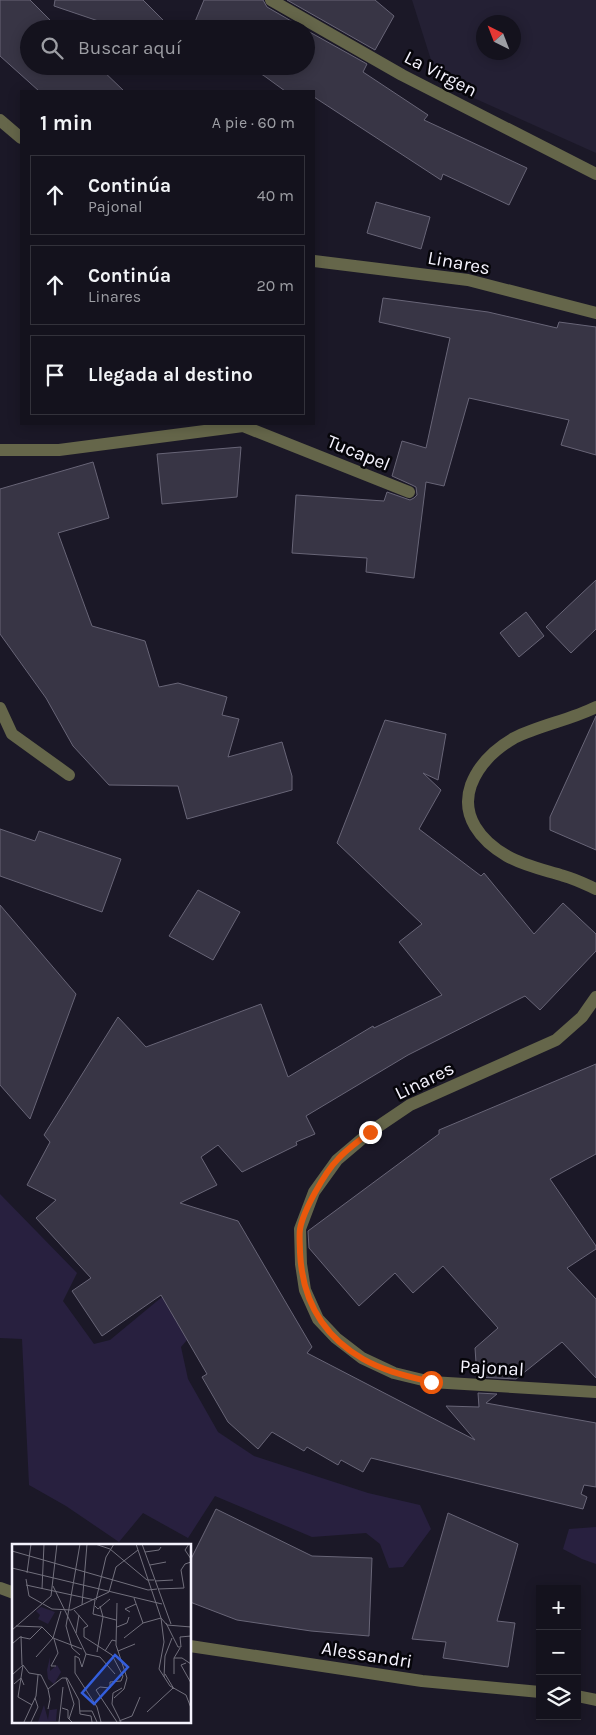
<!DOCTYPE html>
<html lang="es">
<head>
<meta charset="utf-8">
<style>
	:root { --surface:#14121d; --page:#1d1b26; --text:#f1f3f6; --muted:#9d9ea4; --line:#33323b }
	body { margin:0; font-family:Karla,sans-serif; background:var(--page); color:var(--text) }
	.controls { position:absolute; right:15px; bottom:15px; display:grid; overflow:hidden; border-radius:0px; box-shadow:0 2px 12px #0003 }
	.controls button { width:45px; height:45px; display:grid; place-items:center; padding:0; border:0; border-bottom:1px solid var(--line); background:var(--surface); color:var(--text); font:25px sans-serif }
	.compass { position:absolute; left:476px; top:15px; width:45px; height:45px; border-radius:50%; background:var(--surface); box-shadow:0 2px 12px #0003; rotate:318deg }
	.stop { position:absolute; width:15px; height:15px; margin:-11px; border:4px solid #ea580c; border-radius:50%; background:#fff }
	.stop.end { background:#ea580c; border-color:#fff; box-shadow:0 1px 5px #0008 }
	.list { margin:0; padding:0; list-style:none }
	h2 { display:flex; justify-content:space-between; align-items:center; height:65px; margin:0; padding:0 20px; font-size:21px }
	h2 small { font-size:16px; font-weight:400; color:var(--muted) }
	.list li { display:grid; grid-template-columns:32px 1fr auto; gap:15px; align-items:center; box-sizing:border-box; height:80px; margin:0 10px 10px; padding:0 10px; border:1px solid var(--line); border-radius:0px }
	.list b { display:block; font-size:19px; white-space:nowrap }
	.list p { margin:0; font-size:16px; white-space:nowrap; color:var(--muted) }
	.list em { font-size:16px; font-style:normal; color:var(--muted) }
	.icon { flex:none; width:28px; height:28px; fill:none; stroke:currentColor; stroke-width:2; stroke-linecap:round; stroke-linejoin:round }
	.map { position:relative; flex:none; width:596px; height:1735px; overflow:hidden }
	.search { position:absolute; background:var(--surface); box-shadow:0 2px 12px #0003; left:20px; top:20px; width:295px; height:55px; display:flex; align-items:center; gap:12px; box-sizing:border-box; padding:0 18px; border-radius:28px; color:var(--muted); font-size:19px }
	.panel { position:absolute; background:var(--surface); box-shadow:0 2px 12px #0003; left:20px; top:90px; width:295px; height:335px; border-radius:0px }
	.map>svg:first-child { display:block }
	.built { fill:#242034; fill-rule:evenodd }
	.green { fill:#28203f }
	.building { fill:#383545; stroke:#686577 }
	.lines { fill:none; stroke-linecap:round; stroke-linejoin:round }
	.minor { stroke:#65664a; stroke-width:12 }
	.route { stroke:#ea580c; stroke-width:6 }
	.labels { text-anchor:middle; stroke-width:5; stroke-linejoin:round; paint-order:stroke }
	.street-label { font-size:19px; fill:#f5f3fe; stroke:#06050a }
	.inset-road { fill:none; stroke:#72707d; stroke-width:1 }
	.view { fill:#335edc; fill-opacity:0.15; stroke:#335edc; stroke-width:2.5 }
	.inset-edge { fill:none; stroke:#f5f3fe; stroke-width:2.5 }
</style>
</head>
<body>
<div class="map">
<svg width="596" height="1735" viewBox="0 0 596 1735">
	<rect width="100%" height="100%" fill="#1b1827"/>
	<path class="built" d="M412 0H596V153L438 82ZM484 22H514V52H484Z"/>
	<g class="green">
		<polygon points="0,1194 77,1273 63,1301 94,1344 110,1340 168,1292 198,1327 181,1347 188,1379 218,1432 254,1456 368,1493 420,1505 431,1529 403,1567 389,1568 380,1544 366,1533 312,1537 215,1496 188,1538 143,1513 119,1542 66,1506 29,1485 22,1339 0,1338"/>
		<polygon points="596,1527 596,1564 582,1559 563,1549 569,1529"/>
	</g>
	<g class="building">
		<polygon points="0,0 30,0 59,29 29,29 29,66 98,66 124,91 39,91 0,56"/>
		<polygon points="55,0 143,0 172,29 122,29 54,6"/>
		<polygon points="204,0 263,0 267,7 305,29 192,29"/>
		<polygon points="287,0 375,0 394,16 375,50"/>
		<polygon points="306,30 367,64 363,72 428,115 424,120 527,168 509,205 443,174 441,180 314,97 314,91 285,91 263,75 235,66 306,66"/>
		<polygon points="376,202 430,217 421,249 367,233"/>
		<polygon points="383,298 488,312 557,328 559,322 596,327 596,455 561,445 569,420 469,398 444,486 426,482 414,578 366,572 367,558 292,553 296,495 384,501 387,492 410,500 414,498 417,495 416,487 412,485 392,476 402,441 426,448 450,338 379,322"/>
		<polygon points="241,447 237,497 162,504 157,454"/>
		<polygon points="93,462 109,518 58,533 92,626 145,641 159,687 178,683 227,697 222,715 239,719 228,757 282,742 292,776 292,790 187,819 178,786 109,785 73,746 46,698 0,634 0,489"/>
		<polygon points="596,580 596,629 571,653 546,627"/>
		<polygon points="526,612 544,636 519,657 500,633"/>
		<polygon points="596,716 596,850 550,830 550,817"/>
		<polygon points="385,720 446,734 438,780 423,773 441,790 419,829 481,876 484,873 534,934 563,903 596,934 596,951 540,1010 525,996 408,1055 306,1116 315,1134 296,1142 297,1145 242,1172 218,1145 201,1157 217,1185 180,1203 238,1221 312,1347 307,1353 475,1440 446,1406 479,1407 478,1393 497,1394 486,1403 596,1423 596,1487 584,1485 581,1494 587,1497 583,1509 371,1458 363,1472 341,1460 338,1465 307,1447 304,1451 272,1432 258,1449 228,1422 202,1377 207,1374 161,1295 102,1336 72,1291 91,1278 36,1218 56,1200 27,1185 50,1142 44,1135 118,1017 146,1047 261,1004 288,1077 373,1026 374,1028 442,995 399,942 422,924 337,843"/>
		<polygon points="0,829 35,841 39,831 121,859 102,912 0,876"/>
		<polygon points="198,890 240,912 213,960 169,936"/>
		<polygon points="0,905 76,994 30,1119 0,1085"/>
		<polygon points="596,1064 596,1154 550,1179 596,1246 596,1249 567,1268 596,1299 596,1378 562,1342 516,1379 477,1377 475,1348 498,1328 443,1266 413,1293 395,1273 359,1306 309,1248 308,1231 439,1134 439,1130"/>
		<polygon points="216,1509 312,1556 372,1558 369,1636 311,1631 237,1620 190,1602 190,1561"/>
		<polygon points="448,1513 518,1544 497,1621 515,1623 508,1667 443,1658 446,1642 412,1639"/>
	</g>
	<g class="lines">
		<g class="minor">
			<polyline points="271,0 402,75 596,174"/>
			<polyline points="0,120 21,138"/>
			<polyline points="314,261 468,280 596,313"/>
			<polyline points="0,450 59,450 243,426 409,492"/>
			<path d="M596 707C570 720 540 725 514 738 495 749 479 764 471 785 460 816 481 841 507 856 524 866 545 870 564 876 575 879 585 884 596 889"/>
			<polyline points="0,708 12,734 69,775"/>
			<polyline points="596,997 582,1017 556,1040 410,1105 370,1132 337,1160 314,1192 300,1229 301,1264 305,1290 318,1319 336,1338 362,1358 394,1373 431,1382 596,1392"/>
			<polyline points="0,1588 14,1593"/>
			<polyline points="190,1646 422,1681 540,1692"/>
			<polyline points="577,1696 596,1700"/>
		</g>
	</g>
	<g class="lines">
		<path class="route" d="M370 1132C359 1141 347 1149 338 1159 325 1172 303 1211 300 1229 299 1236 300 1245 300 1252 302 1299 321 1335 363 1359 384 1371 407 1376 431 1382"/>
	</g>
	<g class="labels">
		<g class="street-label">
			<text transform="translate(441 73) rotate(27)" y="7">La Virgen</text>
			<text transform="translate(459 262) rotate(10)" y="7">Linares</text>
			<text transform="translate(359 452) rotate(22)" y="7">Tucapel</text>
			<text transform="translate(424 1080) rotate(-26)" y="7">Linares</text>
			<text transform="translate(492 1367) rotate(3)" y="7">Pajonal</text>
			<text transform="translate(367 1654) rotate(9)" y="7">Alessandri</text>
		</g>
	</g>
	<g transform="translate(12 1544)">
		<rect width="179" height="179" fill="#1b1827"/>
		<path d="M29 63 43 68 36 80 26 75 28 71 24 67ZM38 113V127L45 121 49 128 42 140 36 135 35 126ZM32 161 36 176 38 161V166L45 165 44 177 26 178Z" fill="#28203f"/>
		<path class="inset-road" d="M68 0 54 82 60 104 68 111M83 0 98 5 135 36H142M124 0 149 74 155 81M130 0 159 80M177 0 173 6 179 15M0 7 136 46 145 45M133 8 147 6 149 3M138 21 154 18M0 24 150 60M15 29 19 0M14 35 17 52 40 65 59 66 97 48 104 23 126 6M143 37 161 36M14 41 83 56 81 70 104 76M41 42 74 110 70 123 67 114 63 112V129L85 163 89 178M30 45 32 0M146 45 172 44 169 26 173 20 179 18M122 54 131 79M84 56 94 13 102 0M70 61 75 0M83 62 86 65 98 55M62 66 76 82M118 68 113 65 124 60M131 79 149 74 152 98 147 125 158 142 174 151 179 164M154 79 166 103H169L168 93 179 92M155 81 179 83M4 82 30 83 41 94 70 105M76 82 72 84V93L100 111 111 132 109 137 98 138V144L88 143 84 146 105 178M105 83 115 79 117 73M0 86 39 52 45 0M64 89 67 71M9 92 10 121M41 94 49 67M112 94 131 79M42 95 46 109 39 122H44M0 100 8 93 18 95 30 83M168 104 162 114H170L179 120M93 107 100 96 104 97M106 107 123 100M85 108 91 73 88 62M74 110 88 113 103 130M24 113 41 94M162 114V130M174 119 169 121 179 139M11 121 6 153 20 161M153 130 162 145M0 131 11 121 17 129 29 131 36 145 50 134H55L67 156 68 170 79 172 80 178M152 133 153 112 160 94M54 134 62 160 57 175M2 140 9 134 12 141M36 145 38 155 36 165M102 154 112 145 115 134 104 101 105 59M50 164 56 166V174L60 178M68 167H80L85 178M135 168 161 144M107 177 120 172 128 153M12 178 24 152 26 131M19 178 26 163 23 154M47 178 51 143M109 178 100 160 101 149 110 144"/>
		<path class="view" d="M103 111 116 123 82 160 70 149Z"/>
		<rect width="179" height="179" class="inset-edge"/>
	</g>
</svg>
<div class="controls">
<button>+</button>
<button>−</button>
<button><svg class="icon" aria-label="layers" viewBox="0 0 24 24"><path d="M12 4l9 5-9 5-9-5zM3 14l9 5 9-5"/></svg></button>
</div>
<svg class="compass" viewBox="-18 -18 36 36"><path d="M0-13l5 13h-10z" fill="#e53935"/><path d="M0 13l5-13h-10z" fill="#9d9ea4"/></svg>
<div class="stop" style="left:431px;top:1382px"></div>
<div class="stop end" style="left:370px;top:1132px"></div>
<div class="search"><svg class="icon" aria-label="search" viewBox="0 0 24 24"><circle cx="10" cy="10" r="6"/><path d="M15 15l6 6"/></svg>Buscar aquí</div>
<section class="panel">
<h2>1 min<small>A pie · 60 m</small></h2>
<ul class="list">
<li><svg class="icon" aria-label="ahead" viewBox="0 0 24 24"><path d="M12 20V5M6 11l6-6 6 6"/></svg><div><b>Continúa</b><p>Pajonal</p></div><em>40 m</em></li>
<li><svg class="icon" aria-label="ahead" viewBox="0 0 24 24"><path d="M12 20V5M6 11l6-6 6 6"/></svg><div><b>Continúa</b><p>Linares</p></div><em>20 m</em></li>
<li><svg class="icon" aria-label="arrive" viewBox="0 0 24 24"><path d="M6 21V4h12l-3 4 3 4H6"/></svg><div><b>Llegada al destino</b></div></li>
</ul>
</section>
</div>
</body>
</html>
